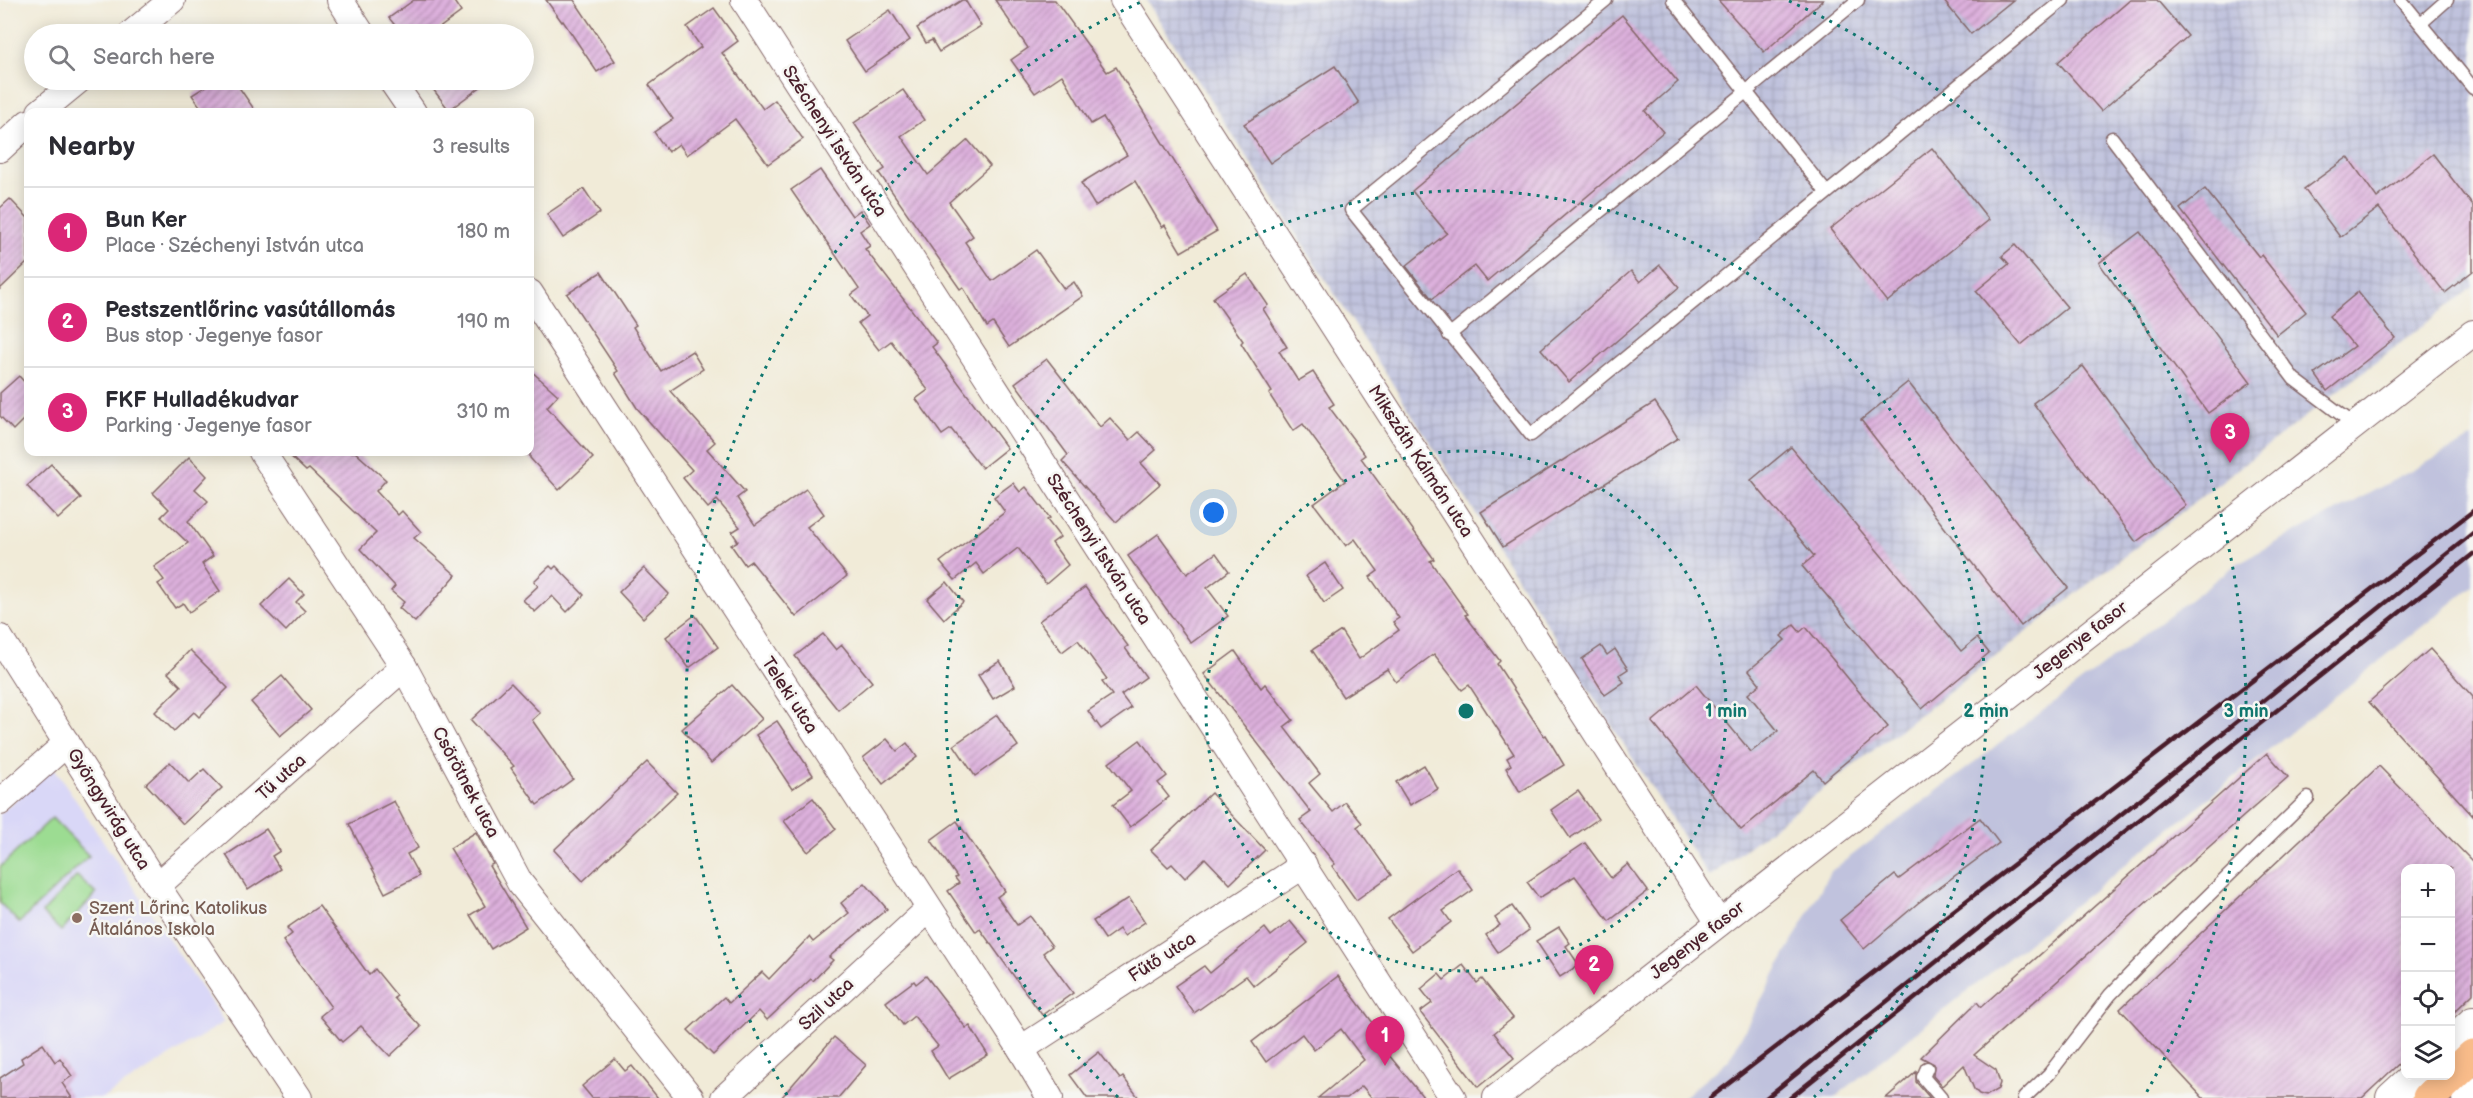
<!DOCTYPE html>
<html lang="en">
<head>
<meta charset="utf-8">
<style>
	:root { --surface:#fff; --page:#f2f2f3; --text:#2b2b33; --muted:#7c7c81; --line:#e1e1e2; --accent:#db2777 }
	body { margin:0; font-family:"Balsamiq Sans",sans-serif; background:var(--page); color:var(--text) }
	.controls { position:absolute; right:18px; bottom:18px; display:grid; overflow:hidden; border-radius:12px; box-shadow:0 3px 15px #0003 }
	.controls button { width:54px; height:54px; display:grid; place-items:center; padding:0; border:0; border-bottom:2px solid var(--line); background:var(--surface); color:var(--text); font:30px sans-serif }
	.you { position:absolute; left:1214px; top:513px; width:21px; height:21px; margin:-15px; border:4px solid #fff; border-radius:50%; background:#1a73e8; box-shadow:0 0 0 9px #1a73e833 }
	.badge { display:grid; place-items:center; width:39px; height:39px; border-radius:50%; background:var(--accent); color:#fff; font-size:20px; font-weight:700 }
	.pin { position:absolute; translate:-50% -50px; filter:drop-shadow(0 2px 3px #0008) }
	.pin::after { content:''; position:absolute; top:32px; width:21px; height:18px; background:inherit; clip-path:polygon(0 0,100% 0,50% 100%) }
	.list { margin:0; padding:0; list-style:none }
	h2 { display:flex; justify-content:space-between; align-items:center; height:78px; margin:0; padding:0 24px; font-size:26px }
	h2 small { font-size:20px; font-weight:400; color:var(--muted) }
	.list li { display:grid; grid-template-columns:39px 1fr auto; gap:18px; align-items:center; box-sizing:border-box; height:90px; padding:0 24px; border-top:2px solid var(--line) }
	.list b { display:block; font-size:22px; white-space:nowrap }
	.list p { margin:0; font-size:20px; white-space:nowrap; color:var(--muted) }
	.list em { font-size:20px; font-style:normal; color:var(--muted) }
	.icon { flex:none; width:33px; height:33px; fill:none; stroke:currentColor; stroke-width:2; stroke-linecap:round; stroke-linejoin:round }
	.map { position:relative; flex:none; width:2473px; height:1098px; overflow:hidden }
	.search { position:absolute; background:var(--surface); box-shadow:0 3px 15px #0003; left:24px; top:24px; width:510px; height:66px; display:flex; align-items:center; gap:15px; box-sizing:border-box; padding:0 21px; border-radius:33px; color:var(--muted); font-size:22px }
	.panel { position:absolute; background:var(--surface); box-shadow:0 3px 15px #0003; left:24px; top:108px; width:510px; height:348px; border-radius:12px }
	.map>svg:first-child { display:block }
	.built { fill:#d9d7f7 }
	.industrial { fill:url(#industrial-grid) }
	.railway { fill:#c0c2dd }
	.garden { fill:#9cdc92; stroke:#737e5e; stroke-width:1.5 }
	.building { fill:url(#building-hatch) }
	.lines { fill:none; stroke-linecap:round; stroke-linejoin:round }
	.service-casing { stroke:#846668; stroke-width:15 }
	.minor-casing { stroke:#846668; stroke-width:28 }
	.tertiary-casing { stroke:#846668; stroke-width:34 }
	.primary-casing { stroke:#846668; stroke-width:36 }
	.service { stroke:#fff; stroke-width:12 }
	.minor { stroke:#fff; stroke-width:26 }
	.tertiary { stroke:#fff; stroke-width:32 }
	.primary { stroke:#f9bc8a; stroke-width:33 }
	.rail { stroke:#4a1f2b; stroke-width:4.5 }
	.ring { fill:none; stroke:#0f766e; stroke-width:3; stroke-dasharray:3 6 }
	.education-dot { fill:#8d6e63; stroke:#f6f6f2; stroke-width:2 }
	.labels { text-anchor:middle; stroke-width:5; stroke-linejoin:round; paint-order:stroke }
	.street-label { font-size:18px; fill:#4a1f2b; stroke:#f6f6f2 }
	.education-label { font-size:18px; fill:#785e54; stroke:#f6f6f2; text-anchor:start }
	.centre { fill:#0f766e; stroke:#f6f6f2; stroke-width:3 }
	.ring-label { font-size:18px; text-anchor:middle; font-weight:bold; fill:#0f766e; stroke:#f6f6f2; stroke-width:5; stroke-linejoin:round; paint-order:stroke }
</style>
</head>
<body>
<div class="map">
<svg width="2473" height="1098" viewBox="0 0 2473 1098">
	<defs>
		<pattern id="industrial-grid" width="8" height="8" patternUnits="userSpaceOnUse" patternTransform="scale(1.5)"><rect width="8" height="8" fill="#c0c2dd"/><path d="M0 4h8M4 0v8" fill="none" stroke="#a6a6be"/></pattern>
		<pattern id="building-hatch" width="6" height="6" patternUnits="userSpaceOnUse" patternTransform="scale(1.5)"><rect width="6" height="6" fill="#ddb1dd"/><path d="M-1 1l2-2M0 6l6-6M5 7l2-2" fill="none" stroke="#b58fb3"/></pattern>
	</defs>
	<rect width="100%" height="100%" fill="#f6f6f2"/>
	<filter id="ink" filterUnits="userSpaceOnUse"><feTurbulence type="fractalNoise" baseFrequency=".0167" numOctaves="2"/><feDisplacementMap in="SourceGraphic" scale="12" xChannelSelector="R" yChannelSelector="G"/><feConvolveMatrix kernelMatrix="1 2 1 2 8 2 1 2 1" color-interpolation-filters="sRGB"/></filter>
	<filter id="wash" filterUnits="userSpaceOnUse"><feTurbulence type="fractalNoise" baseFrequency=".008" numOctaves="4" result="noise"/><feDisplacementMap in="SourceGraphic" scale="24" xChannelSelector="R" yChannelSelector="G"/><feGaussianBlur stdDeviation="1.35" result="paint"/><feColorMatrix in="noise" values="0 0 0 0 0 0 0 0 0 0 0 0 0 0 0 0 0 1.4 0 .05"/><feComposite in="paint" operator="in"/></filter>
	<g filter="url(#wash)">
		<rect width="100%" height="100%" fill="#f1ebd8"/>
		<polygon class="built" points="53,766 224,1022 103,1098 0,1098 0,814"/>
		<polygon class="industrial" points="1146,0 2473,0 2473,287 1709,877"/>
		<polygon class="railway" points="2473,438 2473,586 1834,1098 1682,1098 1728,1061 1830,872 2238,563"/>
		<g class="garden">
			<polygon points="52,818 89,856 19,923 0,903 0,867"/>
			<polygon points="77,876 96,894 61,931 42,913"/>
		</g>
		<g id="blocks">
			<g class="building">
				<polygon points="414,0 453,0 461,12 431,34 402,34 389,18"/>
				<polygon points="546,0 574,0 615,61 597,72 563,21 562,22"/>
				<polygon points="962,0 965,0 981,26 939,52 932,40 926,43 917,28"/>
				<polygon points="995,0 1055,0 1107,72 1116,67 1217,231 1181,252 1165,225 1162,227 1135,181 1095,206 1081,183 1127,155 1103,117 1091,124 1062,75 1035,93 1011,60 1028,48"/>
				<polygon points="1718,0 1823,0 1764,52"/>
				<polygon points="1943,0 2013,0 1971,34"/>
				<polygon points="2130,0 2157,0 2188,36 2101,111 2058,62"/>
				<polygon points="714,8 738,41 722,53 763,109 775,100 803,139 768,164 735,119 687,155 679,144 668,152 654,132 673,119 649,85 701,47 687,27"/>
				<polygon points="890,10 910,40 865,71 845,41"/>
				<polygon points="1622,15 1678,82 1645,111 1663,132 1487,281 1475,266 1432,299 1406,266 1447,233 1412,191"/>
				<polygon points="1335,66 1359,103 1270,163 1244,124"/>
				<polygon points="216,80 234,80 256,112 204,112 192,95"/>
				<polygon points="426,80 490,80 449,110"/>
				<polygon points="903,90 924,120 901,136 928,175 968,140 990,166 949,202 973,236 965,242 992,281 1036,250 1064,289 1074,282 1083,296 1009,347 993,323 987,327 963,287 960,289 879,173 885,169 854,123"/>
				<polygon points="1932,148 1989,220 1887,302 1830,229"/>
				<polygon points="2433,154 2473,206 2473,271 2445,293 2379,208 2340,237 2304,189 2348,157 2377,198"/>
				<polygon points="820,170 852,216 860,210 870,224 860,231 870,246 865,249 937,343 932,347 1007,448 982,468 951,429 942,435 916,399 928,390 891,341 879,350 858,323 867,316 851,295 859,289 791,190"/>
				<polygon points="584,189 600,213 563,238 547,214"/>
				<polygon points="2205,189 2259,257 2261,255 2306,312 2277,335 2180,209"/>
				<polygon points="10,199 28,218 28,262 0,289 0,208"/>
				<polygon points="2140,232 2251,382 2208,413 2099,263"/>
				<polygon points="2015,245 2067,307 2021,345 1976,291 2009,264 2002,256"/>
				<polygon points="1660,265 1679,287 1569,382 1541,349 1631,271 1640,282"/>
				<polygon points="601,272 636,325 633,327 661,371 692,351 703,369 670,391 715,442 707,449 745,492 737,498 755,525 806,489 824,514 807,527 847,576 796,617 751,561 745,565 731,545 738,541 732,532 740,527 717,500 708,508 683,478 692,470 637,408 615,373 618,371 567,294"/>
				<polygon points="1247,274 1268,305 1263,309 1287,347 1279,351 1298,381 1313,372 1334,404 1329,407 1365,455 1361,458 1434,559 1430,561 1468,614 1465,615 1500,661 1497,664 1544,736 1546,735 1564,765 1520,792 1506,768 1511,765 1507,758 1514,754 1469,685 1462,690 1434,654 1396,682 1387,669 1343,697 1312,650 1341,631 1359,659 1399,630 1393,622 1399,618 1370,577 1378,571 1355,539 1346,546 1314,504 1345,481 1303,424 1293,431 1269,394 1272,392 1241,343 1243,341 1213,298"/>
				<polygon points="2358,292 2395,338 2327,391 2315,374 2354,346 2329,316"/>
				<polygon points="1047,359 1100,427 1110,418 1130,440 1139,432 1156,450 1141,463 1160,484 1116,522 1062,461 1068,455 1015,383"/>
				<polygon points="2083,366 2186,505 2136,542 2033,403"/>
				<polygon points="530,370 558,395 547,407 593,458 559,490 530,458"/>
				<polygon points="19,376 28,386 28,415 13,430 0,416 0,393"/>
				<polygon points="1908,382 2068,588 2021,626 1861,420"/>
				<polygon points="1655,402 1678,438 1503,547 1481,512"/>
				<polygon points="1791,447 1961,651 1977,638 1989,653 1922,709 1802,566 1814,556 1751,480"/>
				<polygon points="286,452 355,452 386,480 376,491 398,515 402,511 421,532 414,538 456,575 415,622 399,608 404,602 391,591 395,586 360,549 376,533 309,469 306,471"/>
				<polygon points="189,457 207,476 195,489 208,501 188,521 213,556 202,564 220,591 189,612 183,603 175,608 158,584 164,580 154,567 188,543 161,517 169,509 153,493"/>
				<polygon points="51,464 81,498 58,519 27,486"/>
				<polygon points="1013,483 1020,492 1026,487 1050,518 1047,520 1060,537 1052,543 1068,565 1046,584 1018,548 984,574 976,563 955,580 940,562 1005,512 994,497"/>
				<polygon points="1158,534 1187,574 1216,553 1229,571 1207,588 1228,616 1191,643 1128,556"/>
				<polygon points="1325,563 1343,590 1324,603 1306,576"/>
				<polygon points="550,566 553,569 556,566 584,595 567,612 552,596 535,612 523,600 538,586 534,581"/>
				<polygon points="644,568 669,594 643,618 619,592"/>
				<polygon points="289,579 304,594 296,602 305,611 286,631 261,606"/>
				<polygon points="947,582 963,602 944,619 927,599"/>
				<polygon points="1085,587 1128,646 1125,648 1146,677 1121,695 1131,708 1101,729 1088,711 1112,695 1102,682 1107,679 1078,640 1062,652 1039,621"/>
				<polygon points="695,615 718,647 689,668 666,637"/>
				<polygon points="1794,625 1800,632 1806,627 1888,727 1823,781 1814,770 1741,830 1652,722 1696,685 1751,752 1778,731 1748,694 1760,684 1749,670 1785,640 1781,636"/>
				<polygon points="823,634 836,650 842,645 872,682 838,710 795,656"/>
				<polygon points="1601,646 1607,655 1615,649 1628,669 1619,675 1624,682 1605,695 1582,659"/>
				<polygon points="2430,649 2473,697 2473,816 2369,702"/>
				<polygon points="190,650 228,688 199,717 194,712 174,731 155,712 181,686 168,673"/>
				<polygon points="1235,651 1261,688 1265,684 1293,720 1284,727 1320,774 1309,783 1333,812 1345,802 1362,823 1357,827 1391,875 1356,900 1332,866 1335,864 1300,820 1311,812 1204,674"/>
				<polygon points="1000,661 1015,686 993,699 978,675"/>
				<polygon points="282,676 311,710 280,736 251,702"/>
				<polygon points="511,683 540,713 532,720 573,779 537,805 511,768 514,766 471,720"/>
				<polygon points="732,685 762,719 711,763 682,729"/>
				<polygon points="997,715 1018,746 975,776 954,745"/>
				<polygon points="777,721 813,775 792,789 756,735"/>
				<polygon points="887,739 897,751 907,743 917,757 883,784 863,758"/>
				<polygon points="1140,740 1167,776 1158,783 1169,797 1130,827 1113,805 1131,791 1109,763"/>
				<polygon points="2267,753 2288,777 1974,1055 1996,1070 2000,1083 1998,1089 1986,1096 1979,1094 1974,1089 1964,1065 1942,1086 1933,1076 1934,1064 1921,1057 1977,1002 1981,1007"/>
				<polygon points="170,762 189,783 204,769 222,788 183,824 146,784"/>
				<polygon points="647,762 677,793 583,881 554,850"/>
				<polygon points="1424,765 1438,789 1410,805 1396,782"/>
				<polygon points="2379,766 2473,862 2473,994 2451,1015 2451,868 2406,868 2406,1057 2362,1098 2203,1098 2120,1009"/>
				<polygon points="1578,791 1598,819 1570,838 1551,810"/>
				<polygon points="1211,793 1265,850 1230,884 1205,858 1185,878 1172,864 1168,867 1151,850"/>
				<polygon points="813,798 836,829 808,852 784,821"/>
				<polygon points="394,801 418,848 407,854 419,876 385,893 349,824"/>
				<polygon points="1980,818 1999,843 1918,903 1864,949 1840,920 1895,875 1899,879"/>
				<polygon points="957,821 1005,891 997,897 1017,925 1030,916 1052,946 1043,953 1073,993 1042,1015 980,929 976,932 948,891 959,883 955,878 957,877 931,840"/>
				<polygon points="266,829 280,851 272,856 280,869 248,890 226,855"/>
				<polygon points="476,832 493,864 489,866 526,927 491,949 470,915 485,906 450,848"/>
				<polygon points="1585,843 1611,878 1628,864 1648,891 1609,921 1575,876 1539,898 1527,882"/>
				<polygon points="1457,868 1473,890 1443,911 1451,922 1412,951 1388,919"/>
				<polygon points="865,883 887,909 829,957 833,960 813,981 811,979 767,1020 759,1011 713,1055 688,1030 724,997 729,1003 762,972 769,979 809,937 813,942 849,913 841,903"/>
				<polygon points="1129,898 1145,922 1124,936 1119,929 1105,939 1093,921"/>
				<polygon points="319,906 369,975 375,969 397,996 394,998 421,1027 390,1056 361,1026 342,1042 320,1016 331,1007 283,941 292,934 287,928"/>
				<polygon points="1512,906 1529,930 1498,952 1486,935 1500,925 1495,918"/>
				<polygon points="1290,921 1308,943 1254,986 1246,976 1194,1013 1175,986 1204,966 1210,973 1265,928 1271,936"/>
				<polygon points="1559,927 1570,943 1566,946 1579,965 1560,977 1536,941"/>
				<polygon points="1463,965 1477,983 1482,979 1513,1018 1494,1033 1514,1058 1478,1087 1420,1012 1432,1003 1421,989 1439,974 1444,980"/>
				<polygon points="926,976 966,1028 970,1026 988,1055 948,1079 931,1051 938,1046 914,1016 903,1025 886,1002 914,981 916,984"/>
				<polygon points="1338,976 1385,1039 1379,1043 1424,1098 1372,1098 1362,1086 1347,1098 1318,1098 1364,1060 1341,1029 1314,1050 1302,1034 1266,1062 1252,1042"/>
				<polygon points="834,1037 866,1065 838,1098 781,1098"/>
				<polygon points="43,1044 55,1062 60,1058 72,1076 62,1083 72,1098 0,1098 0,1078 23,1063 21,1058"/>
				<polygon points="1099,1052 1120,1079 1123,1077 1139,1098 1087,1098 1070,1075"/>
				<polygon points="615,1059 625,1071 632,1066 658,1098 592,1098 582,1086"/>
				<polygon points="1916,1072 1916,1082 1930,1098 1886,1098"/>
			</g>
		</g>
	</g>
	<g filter="url(#ink)">
		<use href="#blocks" fill-opacity="0" stroke="#846668" stroke-width="1.5"/>
		<g class="lines">
			<defs>
				<g id="service">
					<polyline points="1606,0 1351,210 1531,435 2063,0"/>
					<polyline points="1673,0 1826,192"/>
					<polyline points="2401,0 2473,88"/>
					<polyline points="2421,23 2447,0"/>
					<polyline points="2112,138 2294,379 2355,425"/>
					<polyline points="1449,335 1858,0"/>
					<polyline points="1927,1068 1923,1077 1941,1098"/>
					<polyline points="2024,1098 2049,1074 2110,995 2163,940 2308,798"/>
				</g>
				<g id="minor">
					<polyline points="340,0 362,34"/>
					<polyline points="744,0 1453,1098"/>
					<polyline points="1123,0 1719,923"/>
					<polyline points="131,34 172,0"/>
					<polyline points="391,80 413,112"/>
					<polyline points="40,112 79,80"/>
					<polyline points="0,149 28,123"/>
					<polyline points="530,293 1021,1049 1050,1098"/>
					<polyline points="262,452 404,667 520,883 691,1098"/>
					<polyline points="0,638 157,886 299,1098"/>
					<polyline points="0,802 67,743"/>
					<polyline points="157,886 404,667"/>
					<polyline points="1021,1049 1304,865"/>
					<polyline points="724,1098 929,909"/>
					<polyline points="1496,1098 2473,333"/>
				</g>
				<g id="tertiary">
					<polyline points="2450,1044 2473,1023"/>
					<polyline points="2392,1098 2416,1076"/>
					<polyline points="2468,1098 2473,1093"/>
				</g>
				<polyline id="primary" points="2429,1098 2473,1056"/>
			</defs>
			<use href="#service" class="service-casing"/>
			<use href="#minor" class="minor-casing"/>
			<use href="#tertiary" class="tertiary-casing"/>
			<use href="#primary" class="primary-casing"/>
			<use href="#service" class="service"/>
			<use href="#minor" class="minor"/>
			<use href="#tertiary" class="tertiary"/>
			<use href="#primary" class="primary"/>
			<g class="rail">
				<polyline points="1710,1098 2473,511"/>
				<polyline points="1766,1098 2473,533"/>
				<polyline points="1790,1098 2473,554"/>
			</g>
		</g>
	</g>
	<g class="ring">
		<circle cx="1466" cy="711" r="260"/>
		<path d="M1118 1097A520 520 0 1 1 1814 1097"/>
		<path d="M787 1095A780 780 0 0 1 1143 1M1789 1A780 780 0 0 1 2145 1095"/>
	</g>
	<circle class="education-dot" cx="77" cy="918" r="6"/>
	<g class="labels">
		<g class="street-label">
			<text transform="translate(835 141) rotate(57)" y="6">Széchenyi István utca</text>
			<text transform="translate(1421 461) rotate(57)" y="6">Mikszáth Kálmán utca</text>
			<text transform="translate(1099 549) rotate(57)" y="6">Széchenyi István utca</text>
			<text transform="translate(2080 640) rotate(-38)" y="6">Jegenye fasor</text>
			<text transform="translate(790 695) rotate(57)" y="6">Teleki utca</text>
			<text transform="translate(281 777) rotate(-42)" y="6">Tű utca</text>
			<text transform="translate(466 782) rotate(62)" y="6">Csörötnek utca</text>
			<text transform="translate(109 809) rotate(58)" y="6">Gyöngyvirág utca</text>
			<text transform="translate(1697 940) rotate(-38)" y="6">Jegenye fasor</text>
			<text transform="translate(1162 957) rotate(-33)" y="6">Fűtő utca</text>
			<text transform="translate(826 1004) rotate(-43)" y="6">Szil utca</text>
		</g>
		<g class="education-label">
			<text x="89" y="914">Szent Lőrinc Katolikus<tspan x="89" dy="21">Általános Iskola</tspan></text>
		</g>
	</g>
	<circle cx="1466" cy="711" r="9" class="centre"/>
	<g class="ring-label">
		<text x="1726" y="717">1 min</text>
		<text x="1986" y="717">2 min</text>
		<text x="2246" y="717">3 min</text>
	</g>
</svg>
<div class="controls">
<button>+</button>
<button>−</button>
<button><svg class="icon" aria-label="locate" viewBox="0 0 24 24"><circle cx="12" cy="12" r="6"/><path d="M12 2v4M12 18v4M2 12h4M18 12h4"/></svg></button>
<button><svg class="icon" aria-label="layers" viewBox="0 0 24 24"><path d="M12 4l9 5-9 5-9-5zM3 14l9 5 9-5"/></svg></button>
</div>
<div class="you"></div>
<div class="pin badge" style="left:1385px;top:1066px">1</div>
<div class="pin badge" style="left:1594px;top:995px">2</div>
<div class="pin badge" style="left:2230px;top:463px">3</div>
<div class="search"><svg class="icon" aria-label="search" viewBox="0 0 24 24"><circle cx="10" cy="10" r="6"/><path d="M15 15l6 6"/></svg>Search here</div>
<section class="panel">
<h2>Nearby<small>3 results</small></h2>
<ul class="list">
<li><span class="badge">1</span><div><b>Bun Ker</b><p>Place · Széchenyi István utca</p></div><em>180 m</em></li>
<li><span class="badge">2</span><div><b>Pestszentlőrinc vasútállomás</b><p>Bus stop · Jegenye fasor</p></div><em>190 m</em></li>
<li><span class="badge">3</span><div><b>FKF Hulladékudvar</b><p>Parking · Jegenye fasor</p></div><em>310 m</em></li>
</ul>
</section>
</div>
</body>
</html>
